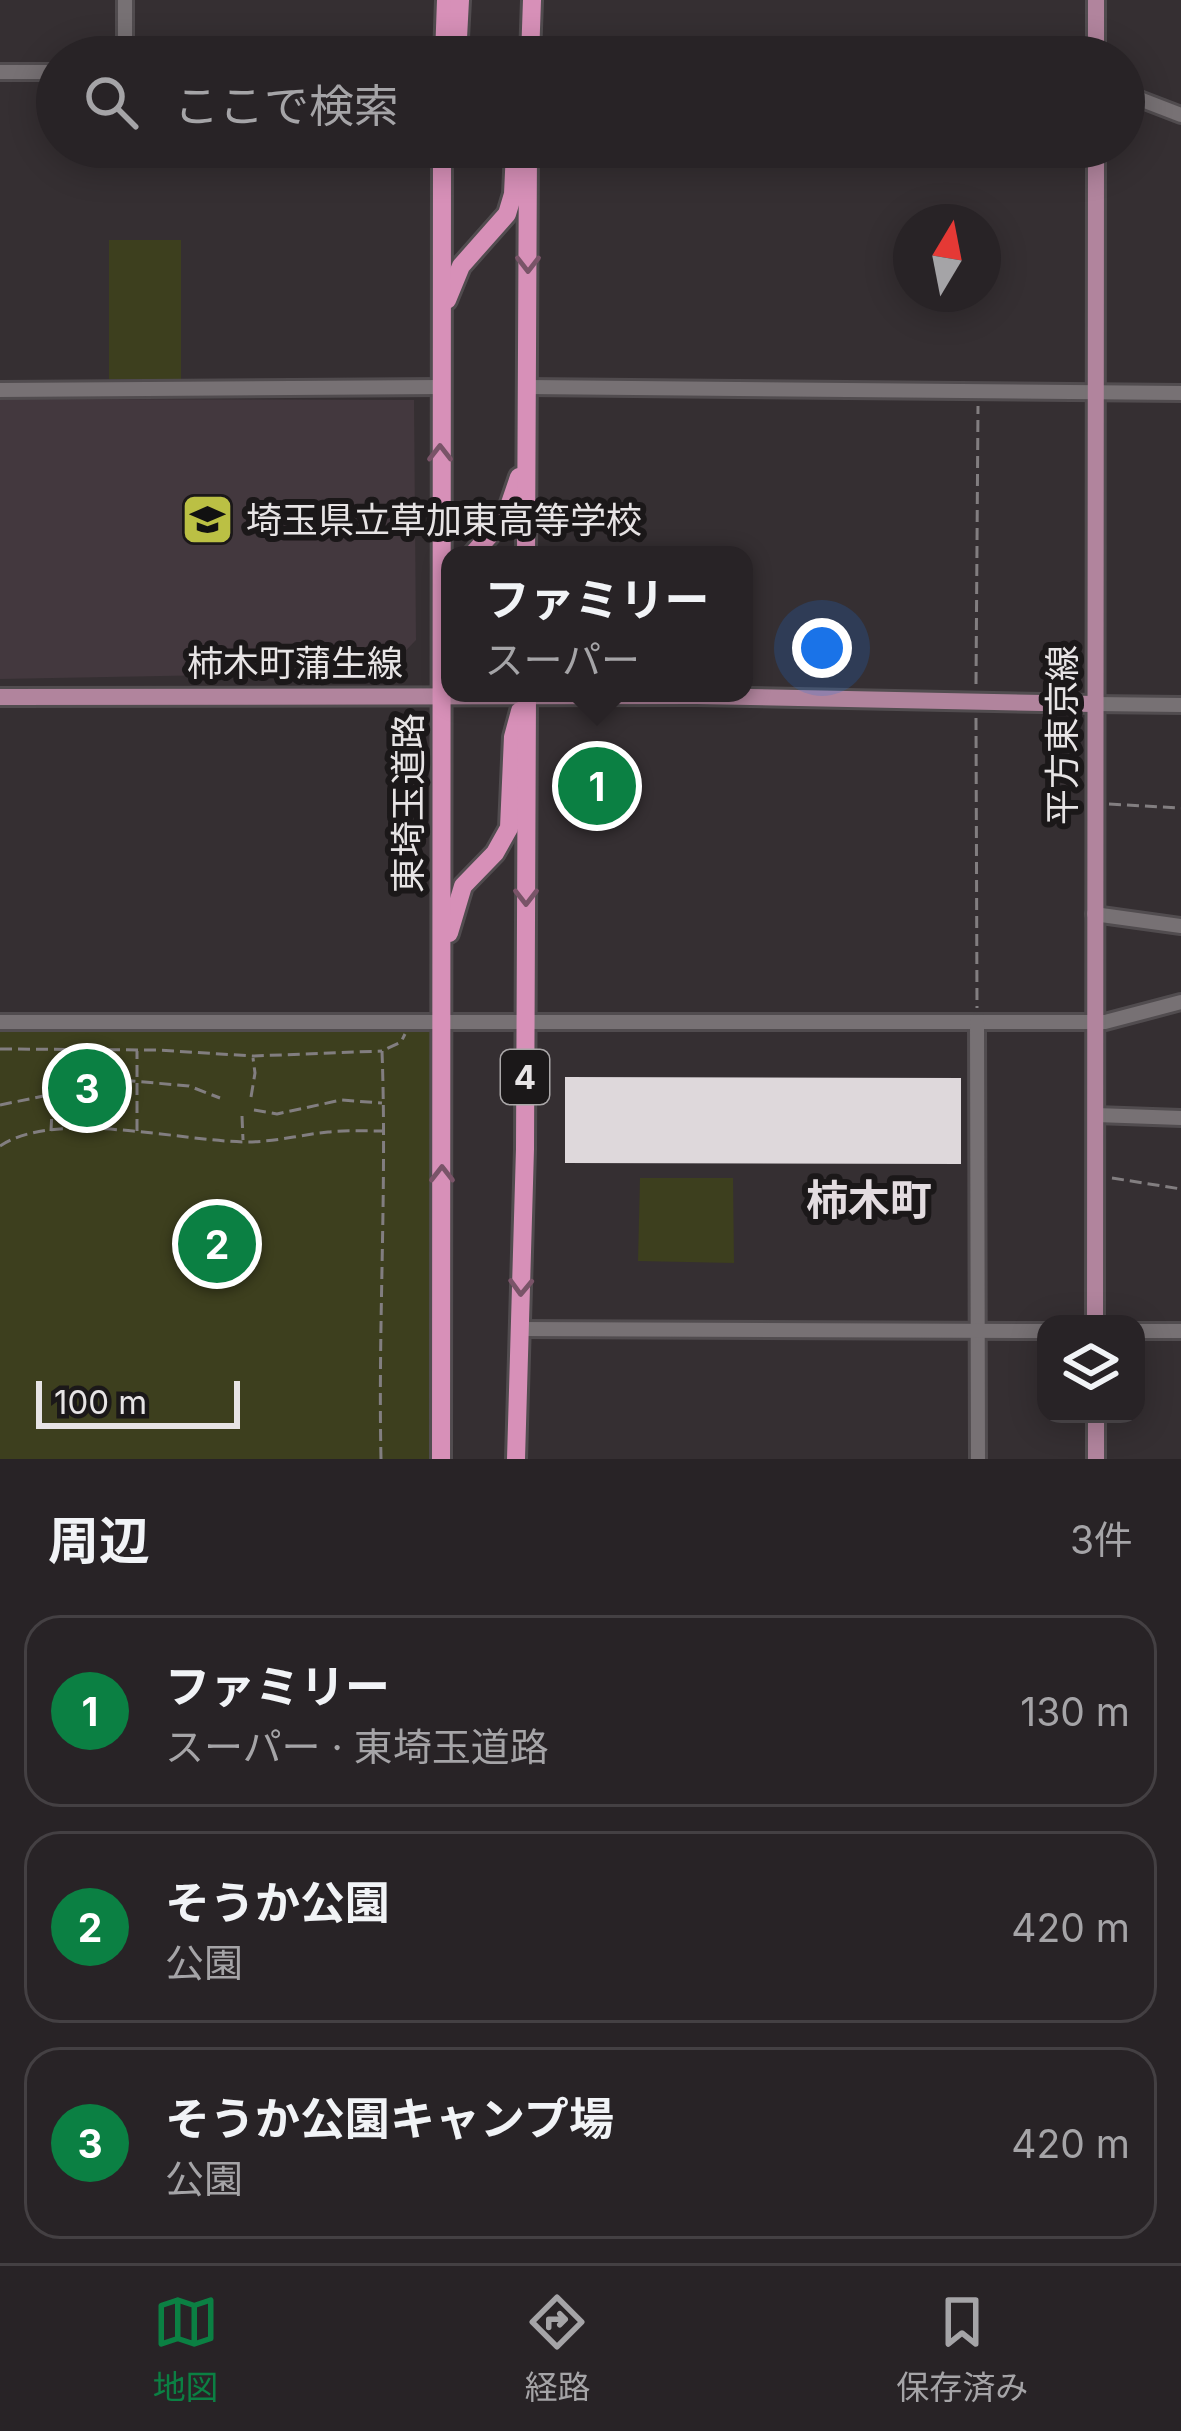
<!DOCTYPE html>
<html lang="ja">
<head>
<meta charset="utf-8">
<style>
	:root { --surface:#282326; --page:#302b2e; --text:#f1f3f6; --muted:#a5a4a7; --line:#444043; --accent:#0b8043 }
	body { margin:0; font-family:Inter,"Noto Sans JP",sans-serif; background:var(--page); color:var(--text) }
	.controls { position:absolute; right:36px; bottom:36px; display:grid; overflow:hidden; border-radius:24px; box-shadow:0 6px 30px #0003 }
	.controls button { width:108px; height:108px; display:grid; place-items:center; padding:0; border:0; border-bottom:3px solid var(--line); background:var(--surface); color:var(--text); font:60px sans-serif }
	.compass { position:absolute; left:893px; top:204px; width:108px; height:108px; border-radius:50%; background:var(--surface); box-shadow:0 6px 30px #0003; rotate:10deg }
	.scale { position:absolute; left:36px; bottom:30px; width:204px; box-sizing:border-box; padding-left:12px; border:6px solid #e7e4e5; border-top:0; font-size:33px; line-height:42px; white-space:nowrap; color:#e7e4e5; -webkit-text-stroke:9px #1b1819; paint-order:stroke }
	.you { position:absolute; left:822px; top:648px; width:42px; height:42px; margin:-30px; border:9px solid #fff; border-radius:50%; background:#1a73e8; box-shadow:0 0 0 18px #1a73e833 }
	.badge { display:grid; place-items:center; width:78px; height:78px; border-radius:50%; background:var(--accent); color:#fff; font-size:39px; font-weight:700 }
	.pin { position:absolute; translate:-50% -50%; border:6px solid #fff; box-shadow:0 3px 12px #0006 }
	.popup { position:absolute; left:441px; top:546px; width:312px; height:156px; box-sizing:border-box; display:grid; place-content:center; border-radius:24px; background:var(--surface); filter:drop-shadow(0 3px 9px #0005); font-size:39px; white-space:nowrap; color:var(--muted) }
	.popup b { font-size:45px; color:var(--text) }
	.popup::after { content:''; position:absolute; left:50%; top:100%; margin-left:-24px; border:24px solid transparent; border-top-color:var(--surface) }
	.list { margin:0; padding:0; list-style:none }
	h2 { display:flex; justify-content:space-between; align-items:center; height:156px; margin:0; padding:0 48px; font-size:51px }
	h2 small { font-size:39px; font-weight:400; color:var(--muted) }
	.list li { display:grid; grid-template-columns:78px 1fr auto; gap:36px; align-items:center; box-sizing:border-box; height:192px; margin:0 24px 24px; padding:0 24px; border:3px solid var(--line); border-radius:36px }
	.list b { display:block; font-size:45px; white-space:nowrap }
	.list p { margin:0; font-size:39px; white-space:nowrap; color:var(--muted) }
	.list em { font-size:39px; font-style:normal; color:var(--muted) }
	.icon { flex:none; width:66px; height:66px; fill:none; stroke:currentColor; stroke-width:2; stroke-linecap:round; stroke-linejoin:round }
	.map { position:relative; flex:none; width:1181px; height:1459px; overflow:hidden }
	.search { position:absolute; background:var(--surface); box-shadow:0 6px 30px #0003; left:36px; right:36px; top:36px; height:132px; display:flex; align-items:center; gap:30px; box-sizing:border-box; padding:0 42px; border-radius:66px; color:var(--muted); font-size:45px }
	.sheet { height:804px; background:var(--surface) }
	nav { display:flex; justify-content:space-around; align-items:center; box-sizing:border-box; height:168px; border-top:3px solid var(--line); background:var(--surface); font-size:33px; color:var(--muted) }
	nav a { display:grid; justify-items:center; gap:6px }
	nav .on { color:var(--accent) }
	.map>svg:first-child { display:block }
	.built { fill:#43383e }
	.green { fill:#3d3f1e }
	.building { fill:#ded8db }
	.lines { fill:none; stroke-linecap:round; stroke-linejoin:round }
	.minor-casing { stroke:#514c4f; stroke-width:20 }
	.major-casing { stroke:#514c4f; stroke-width:22 }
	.highway-casing { stroke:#514c4f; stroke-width:24 }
	.path { stroke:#827e80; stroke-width:3; stroke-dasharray:12 6; stroke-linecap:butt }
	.minor { stroke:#777174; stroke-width:14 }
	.major { stroke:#b1849d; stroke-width:16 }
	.highway { stroke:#d790b8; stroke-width:18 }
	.oneway { stroke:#795468 }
	.labels { text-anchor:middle; stroke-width:12; stroke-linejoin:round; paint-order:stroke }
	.shield { fill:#1b1819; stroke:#aaa7a8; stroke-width:3 }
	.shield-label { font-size:33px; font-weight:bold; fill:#e7e4e5 }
	.poi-label { font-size:36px; fill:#e7e4e5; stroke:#1b1819; text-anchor:start }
	.street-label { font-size:36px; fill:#e7e4e5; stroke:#1b1819 }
	.quarter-label { font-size:42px; font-weight:bold; fill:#e3dce0; stroke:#1b1819 }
</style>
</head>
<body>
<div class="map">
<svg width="1181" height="1459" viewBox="0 0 1181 1459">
	<rect width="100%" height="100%" fill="#352f32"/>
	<polygon class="built" points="0,399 414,400 416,640 385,672 0,679"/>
	<g class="green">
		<rect x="109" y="240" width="72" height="139"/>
		<polygon points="0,1028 435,1029 434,1459 0,1459"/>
		<polygon points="640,1178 733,1178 734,1263 638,1261"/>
	</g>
	<g class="building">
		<rect x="590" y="771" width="21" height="38"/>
		<polygon points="565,1077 961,1078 961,1164 565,1163"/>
	</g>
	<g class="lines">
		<defs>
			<g id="minor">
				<polyline points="125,57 125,0"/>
				<polyline points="0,72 57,72"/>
				<polyline points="1124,93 1181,115"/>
				<polyline points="528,387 1181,393"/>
				<polyline points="0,390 441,387"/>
				<polyline points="1094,704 1181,705"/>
				<polyline points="1094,914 1181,926"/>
				<polyline points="0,1022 1105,1022 1181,1002"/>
				<polyline points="977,1022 978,1459"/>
				<polyline points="1096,1115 1181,1118"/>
				<polyline points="520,1329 1046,1331"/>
				<polyline points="1136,1331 1181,1331"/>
			</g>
			<g id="major">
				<polyline points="1096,57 1096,0"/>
				<polyline points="0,697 697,696 1094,704"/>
				<polyline points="1095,1324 1096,147"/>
				<polyline points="1096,1414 1096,1459"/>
			</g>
			<g id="highway">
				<polyline points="444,57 446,0"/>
				<polyline points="452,57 458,38 460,0"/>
				<polyline points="530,57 532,0"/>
				<polyline points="447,300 461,266 507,214 513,194 515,151"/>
				<polyline points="472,555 505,518 519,477"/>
				<polyline points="526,555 528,147"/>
				<polyline points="449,933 463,886 495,853 509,828 513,737 520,711"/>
				<polyline points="441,1459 442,147"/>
				<polyline points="516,1459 525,1149 527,693"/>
			</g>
		</defs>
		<use href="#minor" class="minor-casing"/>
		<use href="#major" class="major-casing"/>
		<use href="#highway" class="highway-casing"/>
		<g class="path">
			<polyline points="976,684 978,406"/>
			<polyline points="976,718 977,1008"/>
			<polyline points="1109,804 1181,808"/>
			<polyline points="0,1049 156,1050 253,1056 382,1051"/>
			<polyline points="251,1097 255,1073 253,1058"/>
			<polyline points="0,1105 121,1080 189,1086 220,1098"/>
			<polyline points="254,1110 277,1114 341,1100 382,1103"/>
			<polyline points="242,1116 243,1140"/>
			<polyline points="51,1131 52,1110 63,1096"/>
			<polyline points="137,1131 137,1051"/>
			<path d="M0 1146C55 1109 179 1141 245 1142 274 1142 300 1135 328 1132 346 1130 365 1131 383 1131"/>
			<polyline points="1112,1178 1181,1189"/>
			<path d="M381 1459C378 1323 387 1187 382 1051L401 1042 405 1034"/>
		</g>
		<use href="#minor" class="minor"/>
		<use href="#major" class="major"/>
		<use href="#highway" class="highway"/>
	</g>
	<defs><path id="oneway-chevron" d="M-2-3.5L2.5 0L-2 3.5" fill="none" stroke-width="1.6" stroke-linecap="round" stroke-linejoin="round" transform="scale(3)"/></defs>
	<g class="oneway">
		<use href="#oneway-chevron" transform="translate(528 264) rotate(90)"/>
		<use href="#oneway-chevron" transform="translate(440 453) rotate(-90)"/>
		<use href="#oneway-chevron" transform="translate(526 897) rotate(90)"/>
		<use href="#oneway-chevron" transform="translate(442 1174) rotate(-90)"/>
		<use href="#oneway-chevron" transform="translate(521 1287) rotate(92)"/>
	</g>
	<defs>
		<symbol id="school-square" viewBox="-11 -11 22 22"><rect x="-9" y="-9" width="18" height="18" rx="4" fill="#bbc044" stroke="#1b1819"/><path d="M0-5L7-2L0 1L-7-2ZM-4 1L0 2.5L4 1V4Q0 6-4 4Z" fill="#111"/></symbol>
	</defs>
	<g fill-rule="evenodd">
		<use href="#school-square" x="178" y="490" width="59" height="59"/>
	</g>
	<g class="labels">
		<rect class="shield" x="501" y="1050" width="48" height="54" rx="9"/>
		<g class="shield-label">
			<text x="525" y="1089">4</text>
		</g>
		<g class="poi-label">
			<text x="246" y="533">埼玉県立草加東高等学校</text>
		</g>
		<g class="street-label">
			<text x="295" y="676">柿木町蒲生線</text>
			<text transform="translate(1062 735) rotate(-90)" y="13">平方東京線</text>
			<text transform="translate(408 803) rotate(-90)" y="13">東埼玉道路</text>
		</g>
		<g class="quarter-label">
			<text x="869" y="1215">柿木町</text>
		</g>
	</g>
</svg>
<div class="controls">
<button><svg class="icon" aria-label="layers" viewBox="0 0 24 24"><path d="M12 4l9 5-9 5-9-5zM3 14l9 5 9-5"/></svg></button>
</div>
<svg class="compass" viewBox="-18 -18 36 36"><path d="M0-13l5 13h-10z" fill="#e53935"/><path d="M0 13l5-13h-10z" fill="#a5a4a7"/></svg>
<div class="scale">100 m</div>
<div class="you"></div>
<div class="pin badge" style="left:597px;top:786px">1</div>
<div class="popup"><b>ファミリー</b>スーパー</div>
<div class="pin badge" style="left:217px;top:1244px">2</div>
<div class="pin badge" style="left:87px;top:1088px">3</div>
<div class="search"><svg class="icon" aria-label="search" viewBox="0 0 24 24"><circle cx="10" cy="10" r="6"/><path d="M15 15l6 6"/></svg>ここで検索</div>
</div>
<section class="sheet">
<h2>周辺<small>3件</small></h2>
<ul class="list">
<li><span class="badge">1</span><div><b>ファミリー</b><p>スーパー · 東埼玉道路</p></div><em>130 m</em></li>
<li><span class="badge">2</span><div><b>そうか公園</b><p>公園</p></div><em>420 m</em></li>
<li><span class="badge">3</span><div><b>そうか公園キャンプ場</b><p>公園</p></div><em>420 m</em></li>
</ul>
</section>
<nav>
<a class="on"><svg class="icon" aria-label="map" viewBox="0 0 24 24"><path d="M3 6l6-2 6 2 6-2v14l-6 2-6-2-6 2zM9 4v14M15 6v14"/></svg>地図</a>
<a><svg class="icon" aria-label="directions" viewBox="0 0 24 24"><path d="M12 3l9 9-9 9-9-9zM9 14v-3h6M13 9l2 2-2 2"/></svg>経路</a>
<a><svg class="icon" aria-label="saved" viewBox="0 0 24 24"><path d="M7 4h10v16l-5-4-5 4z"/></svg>保存済み</a>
</nav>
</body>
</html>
